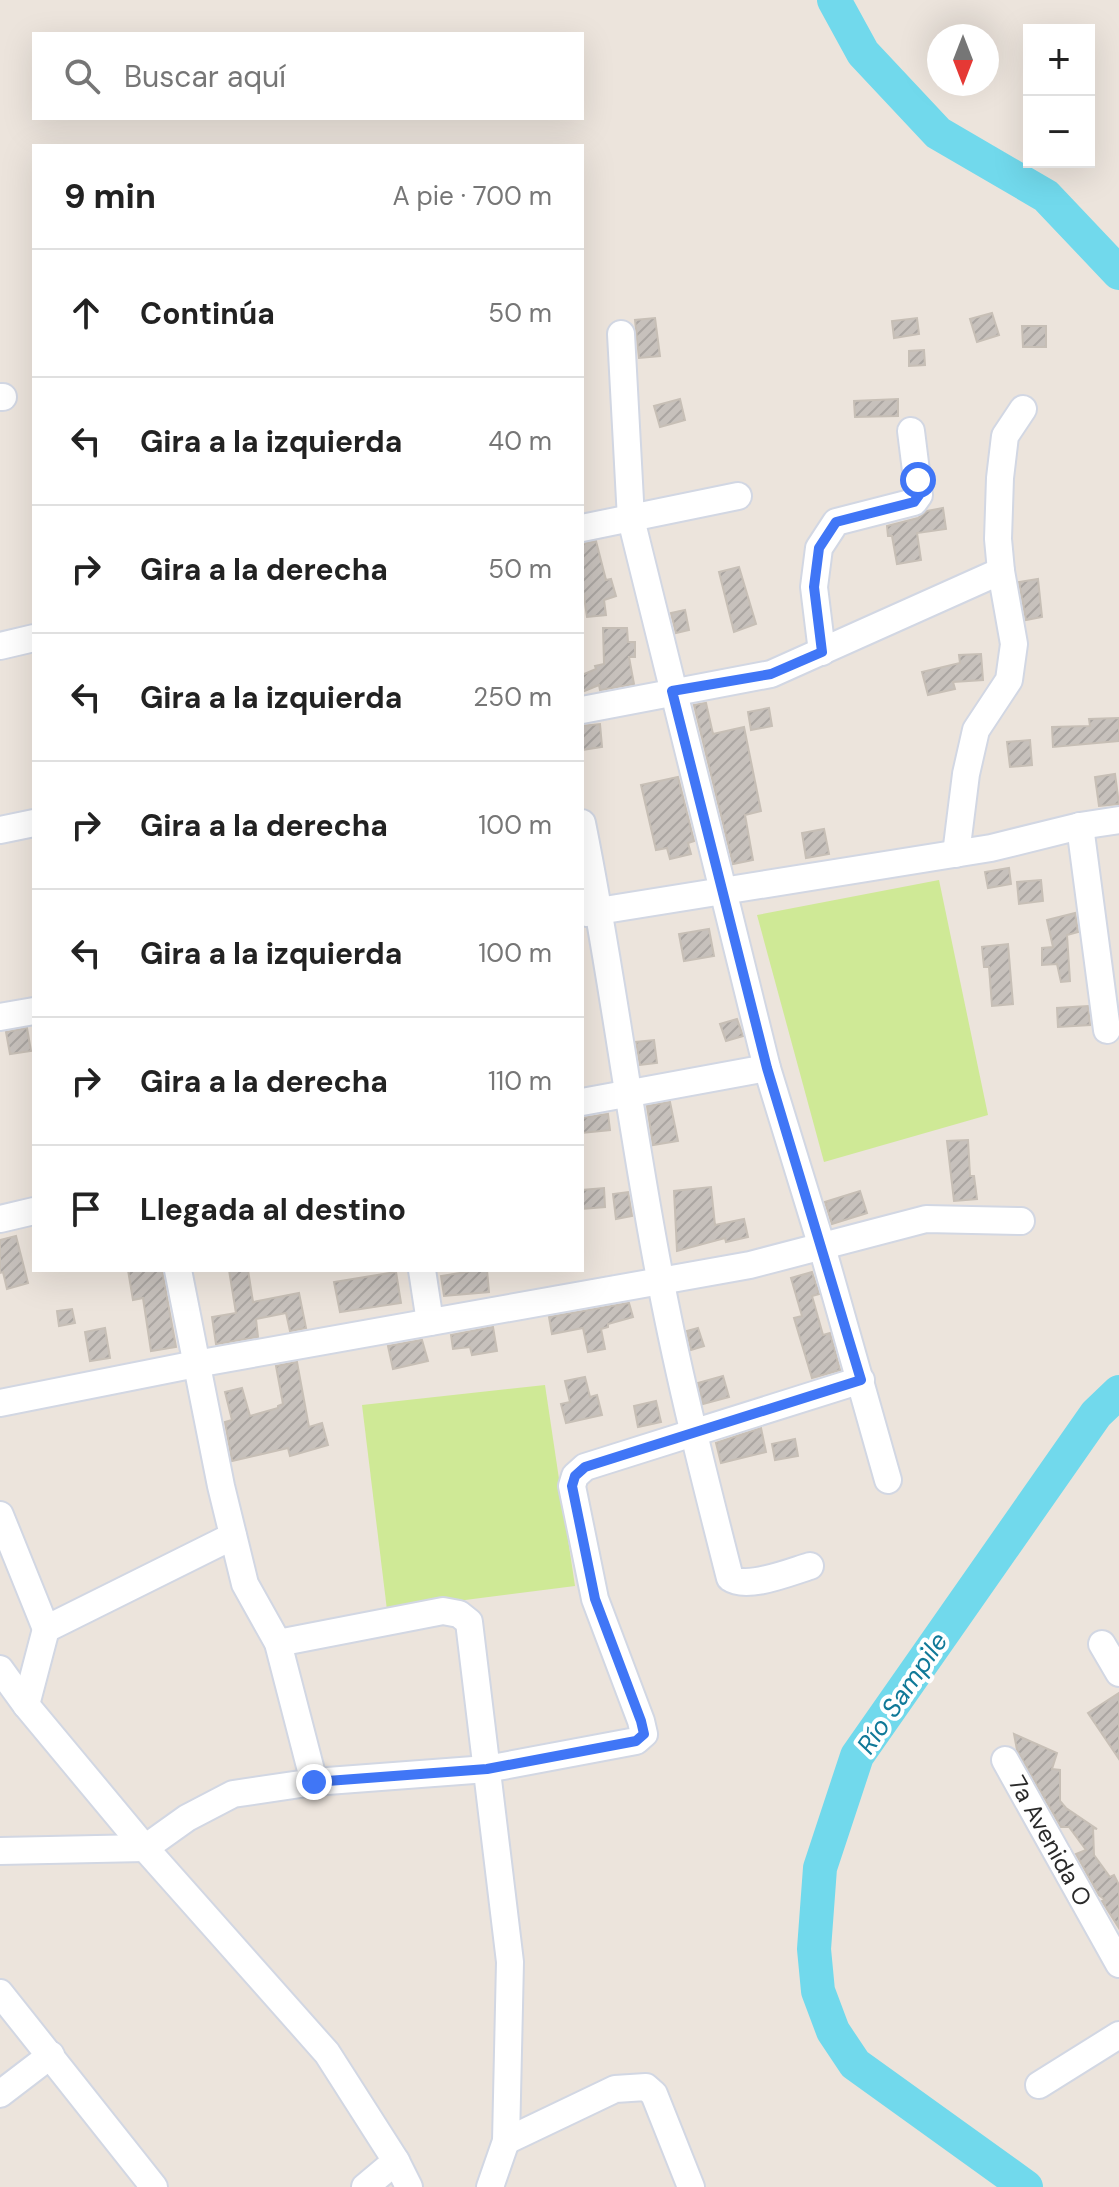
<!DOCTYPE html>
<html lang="es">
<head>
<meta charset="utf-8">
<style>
	:root { --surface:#fff; --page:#f6f6f6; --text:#222; --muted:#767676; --line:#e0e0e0 }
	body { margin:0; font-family:"DM Sans",sans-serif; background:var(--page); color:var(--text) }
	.controls { position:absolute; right:24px; top:24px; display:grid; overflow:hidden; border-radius:0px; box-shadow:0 8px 32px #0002 }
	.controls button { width:72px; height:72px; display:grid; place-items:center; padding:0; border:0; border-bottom:2px solid var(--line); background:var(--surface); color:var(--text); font:40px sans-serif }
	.compass { position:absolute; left:927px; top:24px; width:72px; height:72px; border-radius:50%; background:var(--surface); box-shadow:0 8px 32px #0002; rotate:180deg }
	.stop { position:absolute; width:24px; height:24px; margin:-18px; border:6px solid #4076f6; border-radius:50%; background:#fff }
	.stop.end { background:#4076f6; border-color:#fff; box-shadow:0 2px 8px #0008 }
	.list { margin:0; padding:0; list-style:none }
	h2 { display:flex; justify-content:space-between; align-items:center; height:104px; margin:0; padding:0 32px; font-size:34px }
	h2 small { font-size:26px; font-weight:400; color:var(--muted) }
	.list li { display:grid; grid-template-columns:52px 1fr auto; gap:24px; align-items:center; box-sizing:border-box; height:128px; padding:0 32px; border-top:2px solid var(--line) }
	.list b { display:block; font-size:30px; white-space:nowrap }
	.list em { font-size:26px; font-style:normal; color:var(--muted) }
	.icon { flex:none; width:44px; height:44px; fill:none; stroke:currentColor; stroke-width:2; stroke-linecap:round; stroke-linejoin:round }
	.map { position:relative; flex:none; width:1119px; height:2187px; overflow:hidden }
	.search { position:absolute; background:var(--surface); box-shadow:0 8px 32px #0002; left:32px; top:32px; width:552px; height:88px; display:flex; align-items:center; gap:20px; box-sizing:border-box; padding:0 28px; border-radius:0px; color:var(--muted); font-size:30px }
	.panel { position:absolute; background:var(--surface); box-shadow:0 8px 32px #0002; left:32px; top:144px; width:552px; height:1128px; border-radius:0px }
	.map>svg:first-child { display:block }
	.pitch { fill:#cfe996 }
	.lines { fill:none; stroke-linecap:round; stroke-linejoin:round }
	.river { stroke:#71d9ec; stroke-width:34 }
	.building { fill:url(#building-hatch); stroke:#c7bfb6; stroke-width:2 }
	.minor-casing { stroke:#d2d7e3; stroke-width:30 }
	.minor { stroke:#fff; stroke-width:26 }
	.route { stroke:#4076f6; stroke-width:10 }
	.labels { text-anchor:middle; stroke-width:8; stroke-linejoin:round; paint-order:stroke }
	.street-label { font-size:24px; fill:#2a2a2a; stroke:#fff }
	.water-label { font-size:26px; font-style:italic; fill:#107998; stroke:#fff }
</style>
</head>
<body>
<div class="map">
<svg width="1119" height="2187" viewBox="0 0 1119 2187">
	<defs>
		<pattern id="building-hatch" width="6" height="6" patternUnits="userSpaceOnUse" patternTransform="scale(2)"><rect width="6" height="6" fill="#c7c1bc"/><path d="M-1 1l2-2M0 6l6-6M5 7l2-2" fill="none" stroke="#aba6a2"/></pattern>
	</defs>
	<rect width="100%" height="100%" fill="#ece4dc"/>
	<g class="pitch">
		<polygon points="939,880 988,1115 824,1162 757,915"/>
		<polygon points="545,1385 575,1586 387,1610 362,1405"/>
	</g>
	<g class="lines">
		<g class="river">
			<polyline points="834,0 863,53 938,133 1046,196 1119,273"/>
			<polyline points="1026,2187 855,2064 833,2031 818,1991 814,1949 820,1868 857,1756 1096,1414 1119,1392"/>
		</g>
	</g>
	<g class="building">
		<polygon points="992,313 999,335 977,342 970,319"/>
		<polygon points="655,318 660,356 639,358 635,320"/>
		<polygon points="917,318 919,334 894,338 892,321"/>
		<polygon points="1022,326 1046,326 1046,347 1023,347"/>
		<polygon points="924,350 925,365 909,366 909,351"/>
		<polygon points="680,399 685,420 660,427 654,406"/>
		<polygon points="898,399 898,416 855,417 854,401"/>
		<polygon points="943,508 946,529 917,533 921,560 897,564 892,536 888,536 887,526 918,518 927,511"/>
		<polygon points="596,541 606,580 611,579 616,596 604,600 606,615 587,617 582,584 582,544"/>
		<polygon points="739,567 756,624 734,632 719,572"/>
		<polygon points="1038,579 1042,617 1026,620 1019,582"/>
		<polygon points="685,610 689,630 676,633 671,613"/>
		<polygon points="603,628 627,628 628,642 635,642 635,657 629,657 634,684 600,690 599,685 582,692 582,675 596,669 595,666 604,664"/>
		<polygon points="981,654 983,680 953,682 955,689 928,695 922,672 960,663 959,655"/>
		<polygon points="706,703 713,734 744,727 761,811 745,815 753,860 733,864 694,705"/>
		<polygon points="769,708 772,726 751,730 748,712"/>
		<polygon points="1119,718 1119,741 1053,747 1052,727 1090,726 1089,719"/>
		<polygon points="600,724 602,747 582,750 582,726"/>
		<polygon points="1030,740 1032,765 1010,767 1007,742"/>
		<polygon points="1115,774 1119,804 1099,806 1095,777"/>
		<polygon points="678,777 694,841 688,843 691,854 670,859 667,848 656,850 641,785"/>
		<polygon points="824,829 829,854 806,858 802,833"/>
		<polygon points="1009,868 1011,884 988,888 985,872"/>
		<polygon points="1041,880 1043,901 1019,904 1017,882"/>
		<polygon points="1075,913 1078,932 1067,935 1070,981 1061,982 1057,964 1042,965 1042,948 1053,947 1047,920"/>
		<polygon points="709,929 714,956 684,961 679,934"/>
		<polygon points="1008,944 1013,1004 992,1006 989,967 984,967 982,947"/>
		<polygon points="1088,1006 1090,1025 1058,1027 1057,1008"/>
		<polygon points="737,1019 743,1036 726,1041 720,1024"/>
		<polygon points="27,1028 31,1051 10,1054 6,1032"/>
		<polygon points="654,1040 657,1063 640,1065 636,1042"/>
		<polygon points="670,1102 678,1141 653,1145 647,1106"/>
		<polygon points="608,1114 610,1130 582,1133 582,1118"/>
		<polygon points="968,1140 970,1176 974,1176 977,1199 954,1201 947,1141"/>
		<polygon points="711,1187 715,1225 744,1219 748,1237 726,1242 725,1238 677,1251 674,1191"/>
		<polygon points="604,1188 605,1207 582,1209 582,1190"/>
		<polygon points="860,1191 867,1213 832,1224 825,1202"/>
		<polygon points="628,1192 632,1216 616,1219 613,1194"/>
		<polygon points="16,1236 28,1283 7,1289 3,1272 0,1273 0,1240"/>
		<polygon points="128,1270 162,1270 176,1347 151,1351 143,1298 133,1300"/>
		<polygon points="229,1270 248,1270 253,1302 299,1293 306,1328 290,1331 286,1313 256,1319 258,1337 216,1344 212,1317 236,1313"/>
		<polygon points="478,1270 487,1270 489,1292 444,1296 441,1276"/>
		<polygon points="396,1272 401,1303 340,1312 334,1282"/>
		<polygon points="812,1272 819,1294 812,1296 823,1335 830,1333 840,1370 812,1378 794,1318 802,1316 791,1278"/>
		<polygon points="629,1303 633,1317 608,1324 608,1327 601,1329 605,1349 588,1352 583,1328 552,1334 549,1317"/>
		<polygon points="72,1309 75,1323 59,1326 57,1311"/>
		<polygon points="493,1327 497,1351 472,1355 470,1347 453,1349 451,1335"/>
		<polygon points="105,1328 110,1358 90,1361 85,1332"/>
		<polygon points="698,1328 704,1346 691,1350 687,1331"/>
		<polygon points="422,1340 428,1361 393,1369 388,1346"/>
		<polygon points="297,1362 309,1427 322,1423 328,1445 290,1456 288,1448 232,1461 225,1422 232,1420 225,1392 242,1388 250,1416 278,1408 278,1406 283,1404 276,1366"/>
		<polygon points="723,1376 729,1397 703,1404 698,1383"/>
		<polygon points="585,1377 590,1397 597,1395 602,1415 566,1423 561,1404 570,1402 565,1381"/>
		<polygon points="656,1401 661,1422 638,1427 634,1406"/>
		<polygon points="761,1428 766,1452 721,1463 716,1443"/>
		<polygon points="795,1439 798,1456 775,1460 772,1444"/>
		<polygon points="1119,1693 1119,1759 1088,1713"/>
		<polygon points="1014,1734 1057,1753 1052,1769 1060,1770 1060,1801 1066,1808 1097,1829 1093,1828 1094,1855 1110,1877 1114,1875 1119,1885 1119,1928 1102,1901 1105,1900 1099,1895 1076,1854 1086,1850 1069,1827 1061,1827 1017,1750"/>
	</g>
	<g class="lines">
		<defs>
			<g id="minor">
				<polyline points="621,334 631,519 767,1068 822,1247 888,1480"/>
				<polyline points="0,397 3,397"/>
				<polyline points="582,528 738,496"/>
				<polyline points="0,646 34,638"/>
				<polyline points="822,652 814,587 819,548 836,522 914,502 919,495 911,431"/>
				<polyline points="582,710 771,674 1001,571"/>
				<path d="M582 823C613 976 631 1130 661 1283 680 1382 705 1480 730 1578 747 1590 790 1572 810 1566"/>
				<polyline points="1080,826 1107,1030"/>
				<polyline points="0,830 34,823"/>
				<polyline points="956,854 966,774 976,730 1009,680 1014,644 1001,571 998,539 1000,478 1005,436 1023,409"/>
				<polyline points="586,913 991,848 1080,826 1119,820"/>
				<polyline points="0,1017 34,1011"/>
				<polyline points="582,1102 767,1068"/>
				<polyline points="0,1219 34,1211"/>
				<polyline points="178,1270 221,1486 245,1584 278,1643 314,1782"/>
				<polyline points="422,1270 430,1322"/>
				<polyline points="0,1403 196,1364 750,1265 926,1219 1021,1221"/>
				<polyline points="0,1515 46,1629"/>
				<polyline points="278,1643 443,1611 459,1614 469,1622 510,1962 506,2141 490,2187"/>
				<polyline points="1102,1644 1119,1673"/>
				<polyline points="0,1669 26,1705 145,1848 327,2053 396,2161 409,2187"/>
				<polyline points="26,1705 46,1629 233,1536"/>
				<polyline points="1005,1760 1119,1964"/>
				<polyline points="0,1851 145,1848 187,1818 233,1794 314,1782 487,1769 636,1741 644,1734 641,1721 595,1599 572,1486 575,1476 585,1467 861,1380"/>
				<polyline points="0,1993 154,2187"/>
				<polyline points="1039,2085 1119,2035"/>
				<polyline points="0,2094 51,2055"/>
				<polyline points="506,2141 615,2089 646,2087 654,2094 691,2187"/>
				<polyline points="365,2187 396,2161"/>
			</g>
		</defs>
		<use href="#minor" class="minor-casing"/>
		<use href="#minor" class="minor"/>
	</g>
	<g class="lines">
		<polyline class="route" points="314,1782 487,1769 636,1741 644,1734 641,1721 595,1599 572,1486 575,1476 585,1467 861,1380 767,1068 672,691 771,674 822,652 814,587 819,548 836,522 914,502 919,495 918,480"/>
	</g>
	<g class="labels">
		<g class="street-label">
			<text transform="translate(1050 1841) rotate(61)" y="8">7a Avenida O</text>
		</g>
		<g class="water-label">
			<text transform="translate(902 1693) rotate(-56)" y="9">Río Sampile</text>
		</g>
	</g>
</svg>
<div class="controls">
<button>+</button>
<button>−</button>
</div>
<svg class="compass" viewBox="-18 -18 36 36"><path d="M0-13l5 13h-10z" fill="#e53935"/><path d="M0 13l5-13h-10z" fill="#767676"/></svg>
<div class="stop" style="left:918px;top:480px"></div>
<div class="stop end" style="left:314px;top:1782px"></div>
<div class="search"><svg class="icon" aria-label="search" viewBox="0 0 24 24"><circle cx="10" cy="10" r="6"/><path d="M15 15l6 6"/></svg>Buscar aquí</div>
<section class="panel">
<h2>9 min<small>A pie · 700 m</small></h2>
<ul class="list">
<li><svg class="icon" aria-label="ahead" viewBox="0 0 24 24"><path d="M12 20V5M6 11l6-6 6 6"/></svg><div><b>Continúa</b></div><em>50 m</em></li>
<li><svg class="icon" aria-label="left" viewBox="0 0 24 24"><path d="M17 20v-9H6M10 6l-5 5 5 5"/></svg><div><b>Gira a la izquierda</b></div><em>40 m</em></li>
<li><svg class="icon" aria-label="right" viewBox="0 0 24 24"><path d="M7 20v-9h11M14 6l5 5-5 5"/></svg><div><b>Gira a la derecha</b></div><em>50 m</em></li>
<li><svg class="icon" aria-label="left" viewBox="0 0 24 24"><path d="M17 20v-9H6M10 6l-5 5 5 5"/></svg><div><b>Gira a la izquierda</b></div><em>250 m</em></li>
<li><svg class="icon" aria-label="right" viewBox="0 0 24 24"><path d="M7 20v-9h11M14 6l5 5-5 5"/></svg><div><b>Gira a la derecha</b></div><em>100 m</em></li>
<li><svg class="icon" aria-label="left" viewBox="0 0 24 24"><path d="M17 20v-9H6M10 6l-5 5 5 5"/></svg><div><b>Gira a la izquierda</b></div><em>100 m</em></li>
<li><svg class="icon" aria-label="right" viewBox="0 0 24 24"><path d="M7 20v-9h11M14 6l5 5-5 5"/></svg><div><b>Gira a la derecha</b></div><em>110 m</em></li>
<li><svg class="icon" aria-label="arrive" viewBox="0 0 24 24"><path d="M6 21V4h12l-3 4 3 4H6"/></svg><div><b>Llegada al destino</b></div></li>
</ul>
</section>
</div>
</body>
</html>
